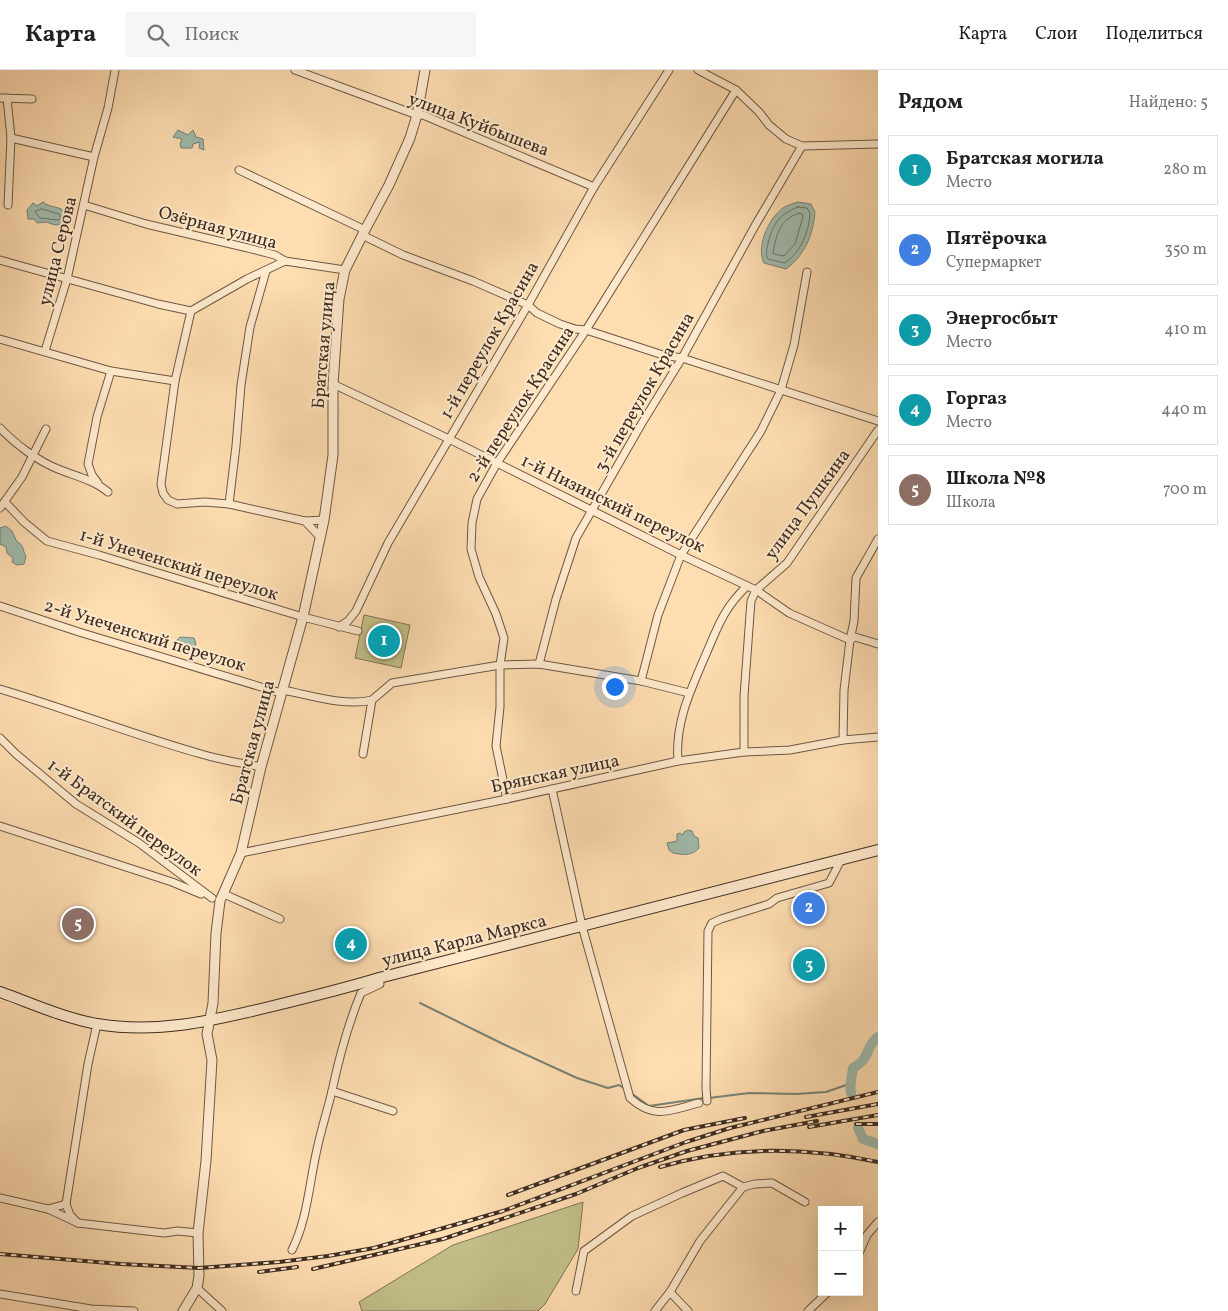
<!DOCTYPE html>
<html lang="ru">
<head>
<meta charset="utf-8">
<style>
	:root { --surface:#fff; --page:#f6f6f6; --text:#202124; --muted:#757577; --line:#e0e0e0; --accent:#2563eb }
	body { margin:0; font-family:Vollkorn,serif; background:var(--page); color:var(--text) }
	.controls { position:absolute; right:15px; bottom:15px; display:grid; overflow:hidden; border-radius:0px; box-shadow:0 5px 20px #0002 }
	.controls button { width:45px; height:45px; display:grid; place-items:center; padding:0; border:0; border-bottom:1px solid var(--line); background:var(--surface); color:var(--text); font:25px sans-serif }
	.you { position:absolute; left:614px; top:616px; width:18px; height:18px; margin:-12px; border:4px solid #fff; border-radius:50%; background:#1a73e8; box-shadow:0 0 0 8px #1a73e833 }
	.badge { display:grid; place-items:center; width:32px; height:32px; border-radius:50%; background:var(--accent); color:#fff; font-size:16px; font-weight:700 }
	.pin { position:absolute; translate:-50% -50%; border:2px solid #fff; box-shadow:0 1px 5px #0006 }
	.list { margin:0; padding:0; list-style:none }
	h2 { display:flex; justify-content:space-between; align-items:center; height:65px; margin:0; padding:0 20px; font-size:21px }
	h2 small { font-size:16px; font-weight:400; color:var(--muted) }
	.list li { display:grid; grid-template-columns:32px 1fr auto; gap:15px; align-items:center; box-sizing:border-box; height:70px; margin:0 10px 10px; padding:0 10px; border:1px solid var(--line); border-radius:0px }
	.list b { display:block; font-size:19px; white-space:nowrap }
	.list p { margin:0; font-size:16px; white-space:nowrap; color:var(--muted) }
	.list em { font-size:16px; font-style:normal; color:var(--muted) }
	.icon { flex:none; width:28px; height:28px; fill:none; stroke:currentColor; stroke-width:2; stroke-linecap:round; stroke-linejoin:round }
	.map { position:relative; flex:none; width:878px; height:1241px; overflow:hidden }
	header { display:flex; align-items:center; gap:30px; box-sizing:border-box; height:70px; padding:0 25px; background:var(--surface); border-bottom:1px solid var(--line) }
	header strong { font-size:24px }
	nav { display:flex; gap:28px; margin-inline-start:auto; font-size:18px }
	.search { width:350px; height:45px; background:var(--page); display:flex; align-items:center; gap:12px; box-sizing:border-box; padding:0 18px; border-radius:0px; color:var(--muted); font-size:19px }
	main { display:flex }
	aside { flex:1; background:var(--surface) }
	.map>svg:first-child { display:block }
	.green { fill:#c3c08a; stroke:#807656 }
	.water { fill:#a0bbad; stroke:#788275 }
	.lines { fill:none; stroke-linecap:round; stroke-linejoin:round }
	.shore { stroke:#6e7467; stroke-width:1 }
	.stream { stroke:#788275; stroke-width:2 }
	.river { stroke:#a0bbad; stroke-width:10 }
	.minor-casing { stroke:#6d5845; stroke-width:9 }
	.tertiary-casing { stroke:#6d5845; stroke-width:11 }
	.secondary-casing { stroke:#3d2c21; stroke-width:12 }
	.minor { stroke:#fee9cc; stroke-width:7 }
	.tertiary { stroke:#fee9cc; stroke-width:9 }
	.secondary { stroke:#fee9cc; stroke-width:10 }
	.rail-casing { stroke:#3d2c21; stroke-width:4 }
	.rail { stroke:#fee9cc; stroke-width:2; stroke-dasharray:5.5; stroke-linecap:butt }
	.labels { text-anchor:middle; stroke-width:4; stroke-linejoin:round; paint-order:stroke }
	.street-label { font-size:18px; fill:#3d2c21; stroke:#fee9cc }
</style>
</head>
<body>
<header>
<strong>Карта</strong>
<div class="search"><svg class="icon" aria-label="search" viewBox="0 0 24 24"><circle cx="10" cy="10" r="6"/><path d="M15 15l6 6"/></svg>Поиск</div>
<nav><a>Карта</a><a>Слои</a><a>Поделиться</a></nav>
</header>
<main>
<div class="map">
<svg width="878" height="1241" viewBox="0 0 878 1241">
	<rect width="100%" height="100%" fill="#feddb1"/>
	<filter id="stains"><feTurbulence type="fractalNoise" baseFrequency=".004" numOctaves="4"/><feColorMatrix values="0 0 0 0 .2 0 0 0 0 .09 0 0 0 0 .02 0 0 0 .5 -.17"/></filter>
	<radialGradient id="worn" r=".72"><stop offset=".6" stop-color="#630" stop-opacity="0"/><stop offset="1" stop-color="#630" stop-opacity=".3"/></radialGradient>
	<g class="green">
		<polygon points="364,545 410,555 401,598 355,588"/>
		<polygon points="583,1132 578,1179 545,1234 538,1241 362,1241 359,1232 453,1175"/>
	</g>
	<g class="water">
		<polygon points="178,60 188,65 193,60 196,67 203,69 204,80 199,78 200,72 193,74 192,78 181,78 180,74 182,69 173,67"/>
		<path d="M43 132C49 138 62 136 65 143 66 146 67 149 68 151L66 154 55 155 46 152 37 153 34 149H28L27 140 33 133 37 136Z"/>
		<path d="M797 132 811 134 815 142C813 165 805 185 786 199L764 193C756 177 768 149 783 138 787 135 793 134 797 132Z"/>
		<path d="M6 456 12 461 17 472C25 475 22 481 26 486L24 494 17 495 12 492 13 488 7 483 6 477 0 474V458Z"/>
		<polygon points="180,567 194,568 196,574 192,582 189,584 179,580 175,572"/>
		<path d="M688 760 692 761 694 766 698 768 699 778C692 786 683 785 673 783L669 780 667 773 677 771V764L680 763 683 765 684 762Z"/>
	</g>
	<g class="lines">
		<g class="shore">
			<path d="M798 137 807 138 810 143C809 162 801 182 785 193L768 189C765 184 767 180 768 173 773 154 779 144 798 137Z"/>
			<path d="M42 139 59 144 61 149C57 151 45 148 40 148L35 142Z"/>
			<path d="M799 143 802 144 803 147 795 174 784 186 774 184 773 182C777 164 779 150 799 143Z"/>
		</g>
		<g class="stream">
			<polyline points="420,933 503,974 577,1008 608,1018 619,1015 625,1019"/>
			<polyline points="631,1023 649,1036 704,1028"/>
			<polyline points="709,1028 749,1023 796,1024 826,1022 849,1014"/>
		</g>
		<g class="river">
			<path d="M851 1023C849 1014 852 1007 853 998 858 995 863 992 865 987 870 979 870 972 878 967"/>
			<polyline points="858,1058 863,1069 878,1074"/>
		</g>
		<defs>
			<g id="minor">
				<polyline points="295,0 417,45 423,45 594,117"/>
				<polyline points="698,0 736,20 759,42 769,55 786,69 802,76 878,74"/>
				<polyline points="0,28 32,29"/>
				<polyline points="7,28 11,68 8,135"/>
				<polyline points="11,68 94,87"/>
				<polyline points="239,100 365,160"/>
				<polyline points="84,135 146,154 248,178 275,185 285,191 345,200"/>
				<polyline points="362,165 403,185 473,211 528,235 537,243 560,254 575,259 586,260 663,285 682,288 878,351"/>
				<polyline points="0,190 158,234 191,241"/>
				<polyline points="285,191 247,209 191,241 175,311 161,414 163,423 168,430 177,434 205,432 229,434 305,451 324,450"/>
				<polyline points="0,269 111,301 175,311"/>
				<polyline points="45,281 67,209 94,87 108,38 115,0"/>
				<polyline points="333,314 449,369 681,485 756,520 789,543 850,570 855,567 878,574"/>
				<path d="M0 358C15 374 38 391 58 399 75 406 94 410 108 422"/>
				<polyline points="98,413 92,405 88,394 97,347 111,301"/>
				<polyline points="5,432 24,452 47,471 99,485 303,547 358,561"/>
				<polyline points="229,434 236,376 241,315 250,257 266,201"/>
				<polyline points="0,438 22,407 46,359"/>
				<polyline points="305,451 320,467"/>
				<polyline points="0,536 79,562 281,623"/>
				<polyline points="339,557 348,551 356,541 388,473 528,235 594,117 669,0"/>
				<polyline points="539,594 556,529 576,468 642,353 682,288 756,154 802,76"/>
				<polyline points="641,611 658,545 681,485 761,361 781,320 794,275 807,202"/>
				<path d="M0 619C68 639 133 665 201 684 221 690 241 693 261 697"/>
				<path d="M283 620C309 625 346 637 372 630"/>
				<polyline points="0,668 16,684 76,734 139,773 212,828"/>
				<polyline points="843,670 844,620 850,570 854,551 856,508 878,469"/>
				<polyline points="744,682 744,626 751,531 756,520 787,493 878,360"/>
				<polyline points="363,684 372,630 392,613 500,595 539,594 641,611 689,623"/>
				<path d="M678 691C675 654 689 624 703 591 717 560 721 541 747 516"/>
				<path d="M552 719 582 856 630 1028C654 1050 671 1040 699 1033"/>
				<polyline points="507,729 496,676 500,637 500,595 504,568 496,544 479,507 471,479 472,453 477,429 497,393 586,260 736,20"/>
				<polyline points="0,756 172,812 201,824"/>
				<polyline points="241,783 507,729 678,691 744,682 790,680 843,670 878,667"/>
				<polyline points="224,824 280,849"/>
				<polyline points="332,1021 393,1041"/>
				<polyline points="707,1031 706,1018 708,861 712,853 721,849 769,834 777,828 829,813 841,790"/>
				<polyline points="743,1117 755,1114 772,1113 805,1132"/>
				<polyline points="0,1128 48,1139 78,1153 164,1163 178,1161 198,1163"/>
				<polyline points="48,1139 66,1134"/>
				<polyline points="78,1153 70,1145 66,1134 88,994 97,954"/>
				<path d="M292 1180C307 1150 309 1116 316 1084 320 1063 327 1042 332 1021 339 988 348 954 361 923L380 914 379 908"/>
				<polyline points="859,1183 867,1165 878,1152"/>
				<polyline points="197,1218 222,1241"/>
				<polyline points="576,1221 584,1181 632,1146 682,1123 723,1106 743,1117 700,1171 670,1222 655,1241"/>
				<polyline points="670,1222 688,1241"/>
				<polyline points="0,1224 91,1239 134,1241"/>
				<polyline points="808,1241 828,1222"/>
			</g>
			<polyline id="tertiary" points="183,1241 197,1218 199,1206 198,1163 206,1091 212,990 207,964 213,933 216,863 220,831 241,783 261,697 303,547 324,450 333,385 333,314 339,229 345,200 365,160 389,115 410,68 417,45 425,0"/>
			<path id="secondary" d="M0 922C31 933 64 948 97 954 157 964 211 951 269 937 306 928 343 919 379 908L878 780"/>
		</defs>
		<use href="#minor" class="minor-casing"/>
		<use href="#tertiary" class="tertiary-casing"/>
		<use href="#secondary" class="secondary-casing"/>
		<use href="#minor" class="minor"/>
		<use href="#tertiary" class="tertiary"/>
		<use href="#secondary" class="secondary"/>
		<defs>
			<g id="rail">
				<polyline points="806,1047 878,1034"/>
				<polyline points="856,1054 878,1054"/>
				<polyline points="809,1057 878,1045"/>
				<path d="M660 1097C731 1076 807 1077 878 1092"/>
				<polyline points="508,1125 684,1060 745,1048"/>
				<polyline points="0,1184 121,1194 199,1198 279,1192 328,1186 374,1178 503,1141 686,1072 730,1058 878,1022"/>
				<polyline points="313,1199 443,1169 576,1124 638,1098 687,1081 763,1061 817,1051"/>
				<polyline points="259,1202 297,1197"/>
			</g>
		</defs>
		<use href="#rail" class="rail-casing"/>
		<use href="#rail" class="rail"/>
	</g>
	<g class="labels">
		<g class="street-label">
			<text transform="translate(479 54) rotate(21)" y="6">улица Куйбышева</text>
			<text transform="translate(218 157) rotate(15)" y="6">Озёрная улица</text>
			<text transform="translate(57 181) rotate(-76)" y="6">улица Серова</text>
			<text transform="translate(489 270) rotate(-60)" y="6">1-й переулок Красина</text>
			<text transform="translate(323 275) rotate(-85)" y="6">Братская улица</text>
			<text transform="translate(644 322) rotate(-60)" y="6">3-й переулок Красина</text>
			<text transform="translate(520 334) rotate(-57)" y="6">2-й переулок Красина</text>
			<text transform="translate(613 433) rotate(26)" y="6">1-й Низинский переулок</text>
			<text transform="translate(807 434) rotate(-54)" y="6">улица Пушкина</text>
			<text transform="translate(179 494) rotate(17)" y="6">1-й Унеченский переулок</text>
			<text transform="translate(145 565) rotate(17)" y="6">2-й Унеченский переулок</text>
			<text transform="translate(252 672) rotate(-75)" y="6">Братская улица</text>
			<text transform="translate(555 703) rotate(-12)" y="6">Брянская улица</text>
			<text transform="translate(125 747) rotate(36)" y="6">1-й Братский переулок</text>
			<text transform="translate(464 870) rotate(-14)" y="6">улица Карла Маркса</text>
		</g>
	</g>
	<rect width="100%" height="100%" filter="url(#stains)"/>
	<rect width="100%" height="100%" fill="url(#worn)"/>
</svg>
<div class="controls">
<button>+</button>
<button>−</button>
</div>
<div class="you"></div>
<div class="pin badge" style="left:384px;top:571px;background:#0f9aa8">1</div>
<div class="pin badge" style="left:809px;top:838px;background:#3f7fe0">2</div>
<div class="pin badge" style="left:809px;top:895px;background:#0f9aa8">3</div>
<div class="pin badge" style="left:351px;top:874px;background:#0f9aa8">4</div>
<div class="pin badge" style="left:78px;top:854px;background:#8d6e63">5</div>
</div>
<aside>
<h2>Рядом<small>Найдено: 5</small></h2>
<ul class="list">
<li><span class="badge" style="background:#0f9aa8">1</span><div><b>Братская могила</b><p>Место</p></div><em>280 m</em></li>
<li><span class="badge" style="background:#3f7fe0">2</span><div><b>Пятёрочка</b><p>Супермаркет</p></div><em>350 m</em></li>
<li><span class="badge" style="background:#0f9aa8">3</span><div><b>Энергосбыт</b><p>Место</p></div><em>410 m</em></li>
<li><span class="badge" style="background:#0f9aa8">4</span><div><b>Горгаз</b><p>Место</p></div><em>440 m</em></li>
<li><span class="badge" style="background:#8d6e63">5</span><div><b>Школа №8</b><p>Школа</p></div><em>700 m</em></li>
</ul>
</aside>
</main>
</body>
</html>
